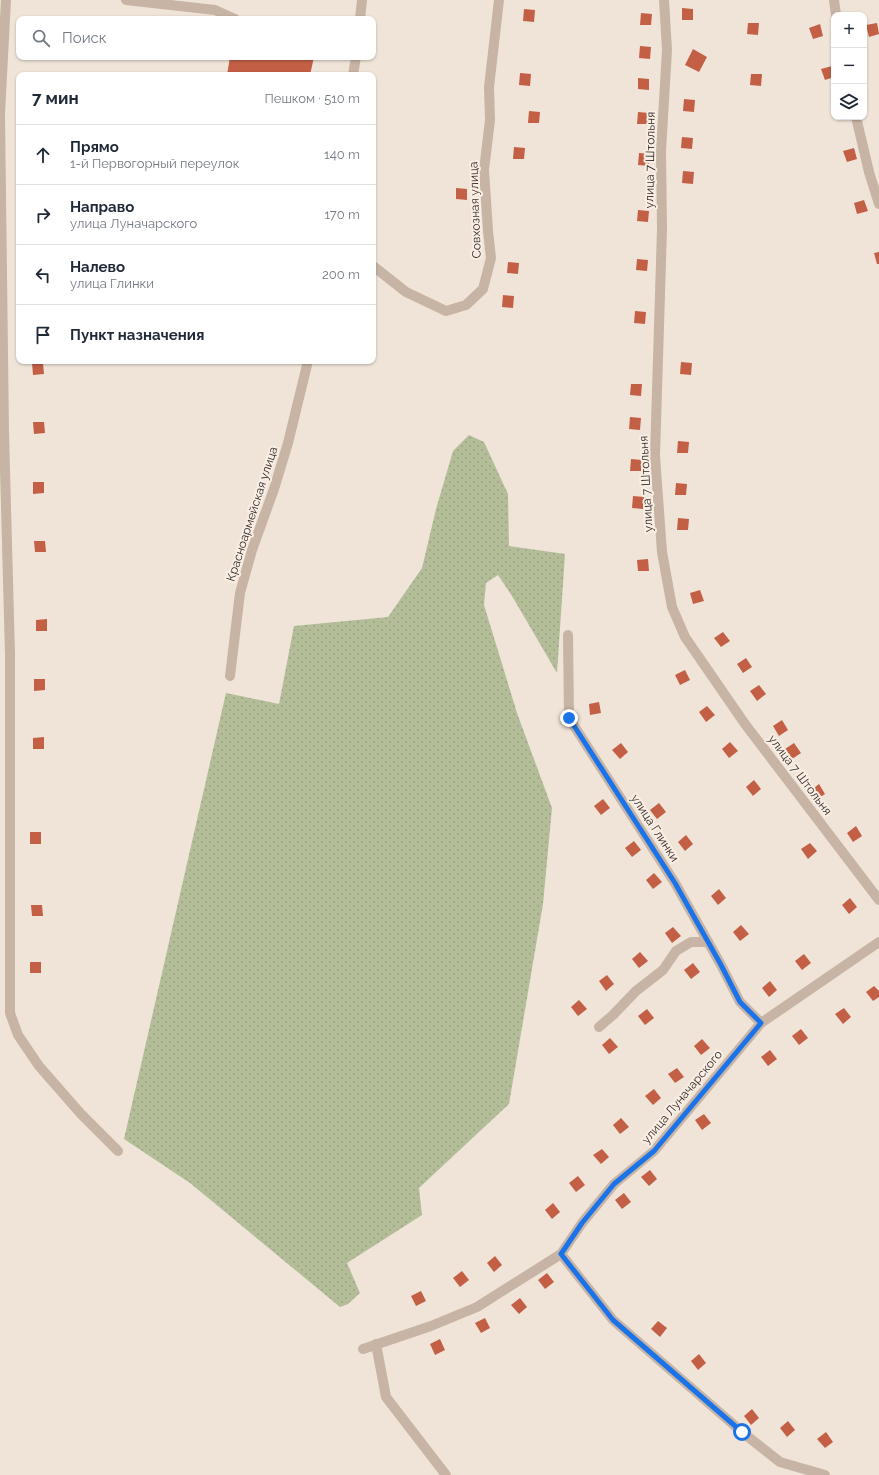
<!DOCTYPE html>
<html lang="ru">
<head>
<meta charset="utf-8">
<style>
	:root { --surface:#fff; --page:#f2f2f3; --text:#1f2937; --muted:#747a83; --line:#e0e1e3 }
	body { margin:0; font-family:Raleway,sans-serif; background:var(--page); color:var(--text) }
	.controls { position:absolute; right:12px; top:12px; display:grid; overflow:hidden; border-radius:8px; box-shadow:0 1px 3px #0004 }
	.controls button { width:36px; height:36px; display:grid; place-items:center; padding:0; border:0; border-bottom:1px solid var(--line); background:var(--surface); color:var(--text); font:20px sans-serif }
	.stop { position:absolute; width:12px; height:12px; margin:-9px; border:3px solid #1a73e8; border-radius:50%; background:#fff }
	.stop.end { background:#1a73e8; border-color:#fff; box-shadow:0 1px 4px #0008 }
	.list { margin:0; padding:0; list-style:none }
	h2 { display:flex; justify-content:space-between; align-items:center; height:52px; margin:0; padding:0 16px; font-size:17px }
	h2 small { font-size:13px; font-weight:400; color:var(--muted) }
	.list li { display:grid; grid-template-columns:26px 1fr auto; gap:12px; align-items:center; box-sizing:border-box; height:60px; padding:0 16px; border-top:1px solid var(--line) }
	.list b { display:block; font-size:15px; white-space:nowrap }
	.list p { margin:0; font-size:13px; white-space:nowrap; color:var(--muted) }
	.list em { font-size:13px; font-style:normal; color:var(--muted) }
	.icon { flex:none; width:22px; height:22px; fill:none; stroke:currentColor; stroke-width:2; stroke-linecap:round; stroke-linejoin:round }
	.map { position:relative; flex:none; width:879px; height:1475px; overflow:hidden }
	.search { position:absolute; background:var(--surface); box-shadow:0 1px 3px #0004; left:16px; top:16px; width:360px; height:44px; display:flex; align-items:center; gap:10px; box-sizing:border-box; padding:0 14px; border-radius:8px; color:var(--muted); font-size:15px }
	.panel { position:absolute; background:var(--surface); box-shadow:0 1px 3px #0004; left:16px; top:72px; width:360px; height:292px; border-radius:8px }
	.map>svg:first-child { display:block }
	.green { fill:url(#green-dots) }
	.building { fill:#c25f45 }
	.lines { fill:none; stroke-linecap:round; stroke-linejoin:round }
	.street { stroke:#c7b4a5; stroke-width:10 }
	.route { stroke:#1a73e8; stroke-width:5 }
	.labels { text-anchor:middle; stroke-width:4; stroke-linejoin:round; paint-order:stroke }
	.street-label { font-size:12px; fill:#332a26; stroke:#f8eee4 }
</style>
</head>
<body>
<div class="map">
<svg width="879" height="1475" viewBox="0 0 879 1475">
	<defs>
		<pattern id="green-dots" width="8" height="8" patternUnits="userSpaceOnUse"><rect width="8" height="8" fill="#b3be99"/><path d="M2 2h.1M6 6h.1" fill="none" stroke="#9aa384" stroke-width="1.8" stroke-linecap="round"/></pattern>
	</defs>
	<rect width="100%" height="100%" fill="#f0e4d8"/>
	<polygon class="green" points="469,435 484,442 508,494 509,546 565,554 557,673 512,596 498,575 486,583 484,605 517,713 552,808 543,904 509,1104 419,1188 422,1215 347,1263 360,1293 348,1304 340,1307 190,1183 124,1139 226,693 279,704 294,626 388,617 422,568 436,509 453,451"/>
	<g class="building">
		<polygon points="682,8 693,9 693,20 682,20"/>
		<polygon points="524,9 535,10 534,22 523,21"/>
		<polygon points="641,13 652,14 651,25 640,25"/>
		<polygon points="748,23 759,23 758,35 747,34"/>
		<polygon points="877,23 879,34 869,37 866,25"/>
		<polygon points="820,24 823,36 813,39 809,28"/>
		<polygon points="640,46 651,47 650,59 639,58"/>
		<polygon points="693,49 707,57 699,72 685,65"/>
		<polygon points="230,57 314,57 310,75 247,74 247,75 227,75"/>
		<polygon points="832,66 834,77 825,80 821,69"/>
		<polygon points="520,73 531,74 530,86 519,85"/>
		<polygon points="751,74 762,74 761,86 750,85"/>
		<polygon points="638,78 649,79 649,90 638,89"/>
		<polygon points="684,99 695,100 694,112 683,111"/>
		<polygon points="529,111 540,112 539,123 528,123"/>
		<polygon points="638,112 649,113 648,124 637,124"/>
		<polygon points="682,137 693,138 692,149 681,148"/>
		<polygon points="514,147 525,148 524,159 513,159"/>
		<polygon points="854,148 857,159 847,162 843,151"/>
		<polygon points="639,153 650,154 649,166 638,165"/>
		<polygon points="683,171 694,172 693,184 682,183"/>
		<polygon points="456,188 467,189 467,200 456,199"/>
		<polygon points="864,200 868,211 857,214 854,203"/>
		<polygon points="638,210 649,211 648,222 637,221"/>
		<polygon points="879,252 879,264 877,264 874,253"/>
		<polygon points="637,259 648,260 647,271 636,270"/>
		<polygon points="508,262 519,263 518,274 507,273"/>
		<polygon points="503,295 514,296 513,308 502,307"/>
		<polygon points="635,311 646,312 645,324 634,323"/>
		<polygon points="681,362 692,363 691,375 680,374"/>
		<polygon points="32,363 43,363 44,374 33,375"/>
		<polygon points="631,384 642,384 641,396 630,395"/>
		<polygon points="630,417 641,418 640,430 629,429"/>
		<polygon points="33,422 44,422 45,433 34,434"/>
		<polygon points="678,441 689,442 688,453 677,453"/>
		<polygon points="631,459 642,460 641,471 630,471"/>
		<polygon points="33,482 44,482 44,493 33,494"/>
		<polygon points="676,483 687,484 686,495 675,495"/>
		<polygon points="633,496 644,497 643,509 632,508"/>
		<polygon points="678,518 689,519 688,530 677,530"/>
		<polygon points="34,541 45,541 46,552 35,552"/>
		<polygon points="648,559 649,571 638,571 637,560"/>
		<polygon points="700,590 704,601 693,604 690,593"/>
		<polygon points="47,619 47,631 36,631 36,620"/>
		<polygon points="723,632 730,641 721,647 714,638"/>
		<polygon points="746,658 752,667 743,673 737,664"/>
		<polygon points="685,670 690,680 680,685 675,675"/>
		<polygon points="34,679 45,679 45,690 34,691"/>
		<polygon points="759,685 766,694 757,701 750,691"/>
		<polygon points="599,702 601,713 590,715 589,704"/>
		<polygon points="707,706 715,715 706,722 699,712"/>
		<polygon points="782,720 788,730 779,736 773,726"/>
		<polygon points="44,737 44,749 33,749 33,738"/>
		<polygon points="730,742 738,751 729,758 722,749"/>
		<polygon points="621,743 628,752 620,759 612,750"/>
		<polygon points="794,743 801,753 792,759 785,749"/>
		<polygon points="754,780 761,789 753,796 746,787"/>
		<polygon points="819,784 825,794 816,800 810,791"/>
		<polygon points="603,799 610,808 601,815 594,806"/>
		<polygon points="659,803 666,812 657,819 650,810"/>
		<polygon points="856,826 862,836 853,842 847,833"/>
		<rect x="30" y="832" width="11" height="12"/>
		<polygon points="686,835 693,844 685,851 678,842"/>
		<polygon points="634,841 641,850 632,857 625,848"/>
		<polygon points="810,843 817,851 808,859 801,849"/>
		<polygon points="654,873 662,882 653,889 646,880"/>
		<polygon points="719,889 726,898 718,905 711,896"/>
		<polygon points="850,898 857,907 849,914 842,905"/>
		<polygon points="31,905 42,905 43,916 32,916"/>
		<polygon points="741,925 749,934 740,941 733,932"/>
		<polygon points="673,927 681,936 672,943 665,933"/>
		<polygon points="640,952 648,961 639,968 632,959"/>
		<polygon points="804,954 811,963 802,970 795,961"/>
		<rect x="30" y="962" width="11" height="11"/>
		<polygon points="693,963 700,972 691,979 684,970"/>
		<polygon points="607,975 614,984 606,991 599,981"/>
		<polygon points="770,981 777,990 769,997 762,988"/>
		<polygon points="874,986 879,991 879,997 873,1001 866,992"/>
		<polygon points="579,1000 587,1009 578,1016 571,1007"/>
		<polygon points="844,1008 851,1017 843,1024 835,1014"/>
		<polygon points="647,1009 654,1018 645,1025 638,1016"/>
		<polygon points="801,1029 808,1038 799,1045 792,1036"/>
		<polygon points="610,1038 618,1047 609,1054 602,1045"/>
		<polygon points="702,1039 710,1048 701,1055 694,1046"/>
		<polygon points="770,1050 777,1059 768,1066 761,1057"/>
		<polygon points="677,1068 684,1077 675,1083 668,1074"/>
		<polygon points="654,1089 661,1098 653,1105 645,1096"/>
		<polygon points="704,1114 711,1123 702,1130 695,1120"/>
		<polygon points="621,1118 629,1127 620,1134 613,1125"/>
		<polygon points="602,1149 609,1157 601,1164 593,1155"/>
		<polygon points="650,1170 657,1179 649,1186 641,1177"/>
		<polygon points="578,1176 585,1185 576,1192 569,1183"/>
		<polygon points="624,1193 631,1202 622,1209 615,1200"/>
		<polygon points="553,1203 560,1212 552,1219 545,1210"/>
		<polygon points="495,1256 502,1265 494,1272 487,1263"/>
		<polygon points="462,1271 469,1280 460,1287 453,1278"/>
		<polygon points="547,1273 554,1282 545,1289 538,1280"/>
		<polygon points="421,1291 426,1301 416,1306 411,1296"/>
		<polygon points="520,1298 527,1307 519,1314 511,1305"/>
		<polygon points="485,1318 490,1328 481,1333 475,1323"/>
		<polygon points="658,1321 667,1328 660,1337 651,1329"/>
		<polygon points="440,1339 445,1350 435,1355 430,1344"/>
		<polygon points="699,1354 706,1363 698,1370 691,1361"/>
		<polygon points="752,1409 759,1418 751,1425 744,1416"/>
		<polygon points="788,1421 795,1430 787,1437 780,1428"/>
		<polygon points="826,1432 833,1442 825,1448 817,1439"/>
	</g>
	<g class="lines">
		<g class="street">
			<polyline points="6,0 0,114 4,432 10,655 10,1013 18,1035 39,1066 81,1114 118,1151"/>
			<polyline points="126,0 215,10 235,19"/>
			<polyline points="664,0 667,50 661,151 662,229 655,456 662,552 672,607 685,637 745,724 879,900"/>
			<polyline points="834,0 836,15"/>
			<polyline points="360,19 362,0"/>
			<polyline points="353,75 356,57"/>
			<polyline points="856,117 869,172 879,204"/>
			<polyline points="373,266 406,292 446,311 466,305 483,289 491,258 488,231 484,170 490,120 489,87 499,0"/>
			<polyline points="568,635 569,718 675,883 721,965 740,1002 761,1023"/>
			<polyline points="230,676 240,593 252,550 274,489 288,443 308,361"/>
			<polyline points="599,1027 613,1015 636,991 663,970 676,951 691,942 708,942"/>
			<polyline points="561,1254 613,1320 742,1432 780,1462 825,1475"/>
			<polyline points="376,1344 386,1397 446,1475"/>
			<polyline points="363,1349 431,1326 477,1307 561,1254 582,1223 614,1184 654,1151 761,1023 879,942"/>
		</g>
	</g>
	<g class="lines">
		<polyline class="route" points="569,718 675,883 721,965 740,1002 761,1023 654,1151 614,1184 582,1223 561,1254 613,1320 742,1432"/>
	</g>
	<g class="labels">
		<g class="street-label">
			<text transform="translate(650 160) rotate(-89)" y="4">улица 7 Штольня</text>
			<text transform="translate(475 210) rotate(-92)" y="4">Совхозная улица</text>
			<text transform="translate(646 484) rotate(-93)" y="4">улица 7 Штольня</text>
			<text transform="translate(252 514) rotate(-72)" y="4">Красноармейская улица</text>
			<text transform="translate(800 775) rotate(53)" y="4">улица 7 Штольня</text>
			<text transform="translate(655 828) rotate(57)" y="4">улица Глинки</text>
			<text transform="translate(682 1097) rotate(-50)" y="4">улица Луначарского</text>
		</g>
	</g>
</svg>
<div class="controls">
<button>+</button>
<button>−</button>
<button><svg class="icon" aria-label="layers" viewBox="0 0 24 24"><path d="M12 4l9 5-9 5-9-5zM3 14l9 5 9-5"/></svg></button>
</div>
<div class="stop" style="left:742px;top:1432px"></div>
<div class="stop end" style="left:569px;top:718px"></div>
<div class="search"><svg class="icon" aria-label="search" viewBox="0 0 24 24"><circle cx="10" cy="10" r="6"/><path d="M15 15l6 6"/></svg>Поиск</div>
<section class="panel">
<h2>7 мин<small>Пешком · 510 m</small></h2>
<ul class="list">
<li><svg class="icon" aria-label="ahead" viewBox="0 0 24 24"><path d="M12 20V5M6 11l6-6 6 6"/></svg><div><b>Прямо</b><p>1-й Первогорный переулок</p></div><em>140 m</em></li>
<li><svg class="icon" aria-label="right" viewBox="0 0 24 24"><path d="M7 20v-9h11M14 6l5 5-5 5"/></svg><div><b>Направо</b><p>улица Луначарского</p></div><em>170 m</em></li>
<li><svg class="icon" aria-label="left" viewBox="0 0 24 24"><path d="M17 20v-9H6M10 6l-5 5 5 5"/></svg><div><b>Налево</b><p>улица Глинки</p></div><em>200 m</em></li>
<li><svg class="icon" aria-label="arrive" viewBox="0 0 24 24"><path d="M6 21V4h12l-3 4 3 4H6"/></svg><div><b>Пункт назначения</b></div></li>
</ul>
</section>
</div>
</body>
</html>
